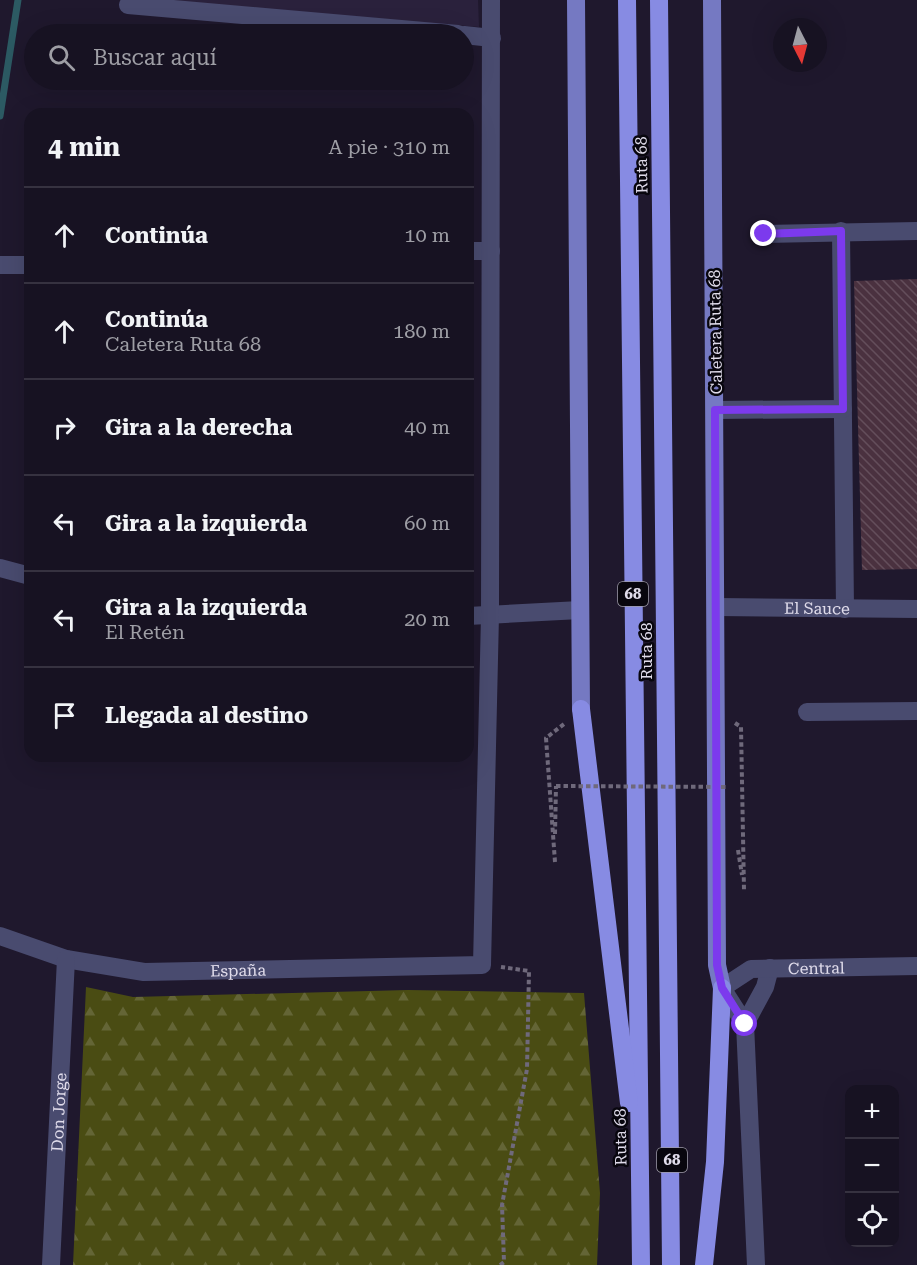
<!DOCTYPE html>
<html lang="es">
<head>
<meta charset="utf-8">
<style>
	:root { --surface:#171222; --page:#24202f; --text:#f1f3f6; --muted:#9e9ea5; --line:#363240 }
	body { margin:0; font-family:"Roboto Serif",serif; background:var(--page); color:var(--text) }
	.controls { position:absolute; right:18px; bottom:18px; display:grid; overflow:hidden; border-radius:12px; box-shadow:0 6px 24px #0002 }
	.controls button { width:54px; height:54px; display:grid; place-items:center; padding:0; border:0; border-bottom:2px solid var(--line); background:var(--surface); color:var(--text); font:30px sans-serif }
	.compass { position:absolute; left:773px; top:18px; width:54px; height:54px; border-radius:50%; background:var(--surface); box-shadow:0 6px 24px #0002; rotate:174deg }
	.stop { position:absolute; width:18px; height:18px; margin:-14px; border:4px solid #7c3aed; border-radius:50%; background:#fff }
	.stop.end { background:#7c3aed; border-color:#fff; box-shadow:0 2px 6px #0008 }
	.list { margin:0; padding:0; list-style:none }
	h2 { display:flex; justify-content:space-between; align-items:center; height:78px; margin:0; padding:0 24px; font-size:26px }
	h2 small { font-size:20px; font-weight:400; color:var(--muted) }
	.list li { display:grid; grid-template-columns:39px 1fr auto; gap:18px; align-items:center; box-sizing:border-box; height:96px; padding:0 24px; border-top:2px solid var(--line) }
	.list b { display:block; font-size:22px; white-space:nowrap }
	.list p { margin:0; font-size:20px; white-space:nowrap; color:var(--muted) }
	.list em { font-size:20px; font-style:normal; color:var(--muted) }
	.icon { flex:none; width:33px; height:33px; fill:none; stroke:currentColor; stroke-width:2; stroke-linecap:round; stroke-linejoin:round }
	.map { position:relative; flex:none; width:917px; height:1265px; overflow:hidden }
	.search { position:absolute; background:var(--surface); box-shadow:0 6px 24px #0002; left:24px; top:24px; width:450px; height:66px; display:flex; align-items:center; gap:15px; box-sizing:border-box; padding:0 21px; border-radius:33px; color:var(--muted); font-size:22px }
	.panel { position:absolute; background:var(--surface); box-shadow:0 6px 24px #0002; left:24px; top:108px; width:450px; height:654px; border-radius:18px }
	.map>svg:first-child { display:block }
	.built { fill:#2a213c }
	.forest { fill:url(#forest-firs) }
	.lines { fill:none; stroke-linecap:round; stroke-linejoin:round }
	.stream { stroke:#2c5a63; stroke-width:7 }
	.building { fill:url(#building-back-hatch) }
	.path { stroke:#6f697b; stroke-width:4; stroke-dasharray:4.5 3; stroke-linecap:butt }
	.minor { stroke:#494b6f; stroke-width:18 }
	.major { stroke:#7579c2; stroke-width:18 }
	.highway { stroke:#878be3; stroke-width:18 }
	.path-bridge { stroke:#6f697b; stroke-width:4; stroke-dasharray:4.5 3; stroke-linecap:butt }
	.route { stroke:#7c3aed; stroke-width:8 }
	.labels { text-anchor:middle; stroke-width:5; stroke-linejoin:round; paint-order:stroke }
	.shield { fill:#08060e; stroke:#9f9ca9; stroke-width:1.5 }
	.shield-label { font-size:15px; font-weight:bold; fill:#e0dceb }
	.street-label { font-size:16px; fill:#e0dceb; stroke:#08060e }
</style>
</head>
<body>
<div class="map">
<svg width="917" height="1265" viewBox="0 0 917 1265">
	<defs>
		<pattern id="forest-firs" width="22" height="20" patternUnits="userSpaceOnUse" patternTransform="scale(1.5)"><rect width="22" height="20" fill="#4a4c13"/><path d="M5 1l3.5 6h-7zM16 11l3.5 6h-7z" fill="#646536"/></pattern>
		<pattern id="building-back-hatch" width="6" height="6" patternUnits="userSpaceOnUse" patternTransform="scale(1.5)"><rect width="6" height="6" fill="#4a313f"/><path d="M-1 5l2 2M0 0l6 6M5-1l2 2" fill="none" stroke="#644e5b"/></pattern>
	</defs>
	<rect width="100%" height="100%" fill="#1f182d"/>
	<polygon class="built" points="171,0 478,0 479,27 252,9"/>
	<polygon class="forest" points="86,987 133,997 408,990 584,993 600,1193 597,1265 73,1265"/>
	<g class="lines">
		<polyline class="stream" points="0,116 18,0"/>
	</g>
	<polygon class="building" points="917,279 917,569 862,570 854,281"/>
	<g class="lines">
		<g class="path">
			<polyline points="735,723 741,727 744,890"/>
			<polyline points="555,834 556,786"/>
			<polyline points="738,850 742,875"/>
			<polyline points="555,862 546,738 564,724"/>
			<polyline points="500,1265 504,1262 502,1205 527,1069 529,971 501,967"/>
		</g>
		<g class="minor">
			<polyline points="128,5 458,34"/>
			<polyline points="464,35 492,38"/>
			<polyline points="841,231 845,609"/>
			<polyline points="764,234 917,231"/>
			<polyline points="468,251 491,251"/>
			<polyline points="0,265 30,265"/>
			<polyline points="715,410 843,409"/>
			<polyline points="0,568 30,576"/>
			<path id="s1" d="M717 607 917 609"/>
			<polyline points="468,616 580,610"/>
			<polyline points="807,712 917,711"/>
			<path id="s2" d="M0 936 66 959 144 972 482 965 490 615 491 0"/>
			<polyline points="745,1024 765,987 770,968"/>
			<path id="s3" d="M51 1265 66 959"/>
			<path id="s4" d="M756 1265 745 1024 722 988 751 969 917 966"/>
		</g>
		<g class="major">
			<polyline points="576,0 581,709"/>
			<polyline points="712,0 717,965 722,988"/>
		</g>
		<g class="highway">
			<polyline points="627,0 641,1265"/>
			<polyline points="659,0 671,1265"/>
			<polyline points="581,709 629,1103"/>
			<polyline points="704,1265 715,1162 722,988"/>
		</g>
		<polyline class="path-bridge" points="556,786 728,787"/>
	</g>
	<g class="lines">
		<polyline class="route" points="745,1024 722,988 717,965 715,410 843,409 841,231 764,234"/>
	</g>
	<g class="labels">
		<g class="shield">
			<rect x="618" y="582" width="30" height="24" rx="4.5"/>
			<rect x="657" y="1148" width="30" height="24" rx="4.5"/>
		</g>
		<g class="shield-label">
			<text x="633" y="599">68</text>
			<text x="672" y="1165">68</text>
		</g>
		<g class="street-label">
			<text transform="translate(641 165) rotate(-91)" y="6">Ruta 68</text>
			<text transform="translate(715 332) rotate(-91)" y="6">Caletera Ruta 68</text>
			<text dy="6" stroke="none"><textPath href="#s1" startOffset="100">El Sauce</textPath></text>
			<text transform="translate(646 651) rotate(-90)" y="6">Ruta 68</text>
			<text dy="6" stroke="none"><textPath href="#s4" startOffset="384">Central</textPath></text>
			<text dy="6" stroke="none"><textPath href="#s2" startOffset="243">España</textPath></text>
			<text dy="6" stroke="none"><textPath href="#s3" startOffset="153">Don Jorge</textPath></text>
			<text transform="translate(620 1137) rotate(-91)" y="6">Ruta 68</text>
		</g>
	</g>
</svg>
<div class="controls">
<button>+</button>
<button>−</button>
<button><svg class="icon" aria-label="locate" viewBox="0 0 24 24"><circle cx="12" cy="12" r="6"/><path d="M12 2v4M12 18v4M2 12h4M18 12h4"/></svg></button>
</div>
<svg class="compass" viewBox="-18 -18 36 36"><path d="M0-13l5 13h-10z" fill="#e53935"/><path d="M0 13l5-13h-10z" fill="#9e9ea5"/></svg>
<div class="stop" style="left:745px;top:1024px"></div>
<div class="stop end" style="left:764px;top:234px"></div>
<div class="search"><svg class="icon" aria-label="search" viewBox="0 0 24 24"><circle cx="10" cy="10" r="6"/><path d="M15 15l6 6"/></svg>Buscar aquí</div>
<section class="panel">
<h2>4 min<small>A pie · 310 m</small></h2>
<ul class="list">
<li><svg class="icon" aria-label="ahead" viewBox="0 0 24 24"><path d="M12 20V5M6 11l6-6 6 6"/></svg><div><b>Continúa</b></div><em>10 m</em></li>
<li><svg class="icon" aria-label="ahead" viewBox="0 0 24 24"><path d="M12 20V5M6 11l6-6 6 6"/></svg><div><b>Continúa</b><p>Caletera Ruta 68</p></div><em>180 m</em></li>
<li><svg class="icon" aria-label="right" viewBox="0 0 24 24"><path d="M7 20v-9h11M14 6l5 5-5 5"/></svg><div><b>Gira a la derecha</b></div><em>40 m</em></li>
<li><svg class="icon" aria-label="left" viewBox="0 0 24 24"><path d="M17 20v-9H6M10 6l-5 5 5 5"/></svg><div><b>Gira a la izquierda</b></div><em>60 m</em></li>
<li><svg class="icon" aria-label="left" viewBox="0 0 24 24"><path d="M17 20v-9H6M10 6l-5 5 5 5"/></svg><div><b>Gira a la izquierda</b><p>El Retén</p></div><em>20 m</em></li>
<li><svg class="icon" aria-label="arrive" viewBox="0 0 24 24"><path d="M6 21V4h12l-3 4 3 4H6"/></svg><div><b>Llegada al destino</b></div></li>
</ul>
</section>
</div>
</body>
</html>
